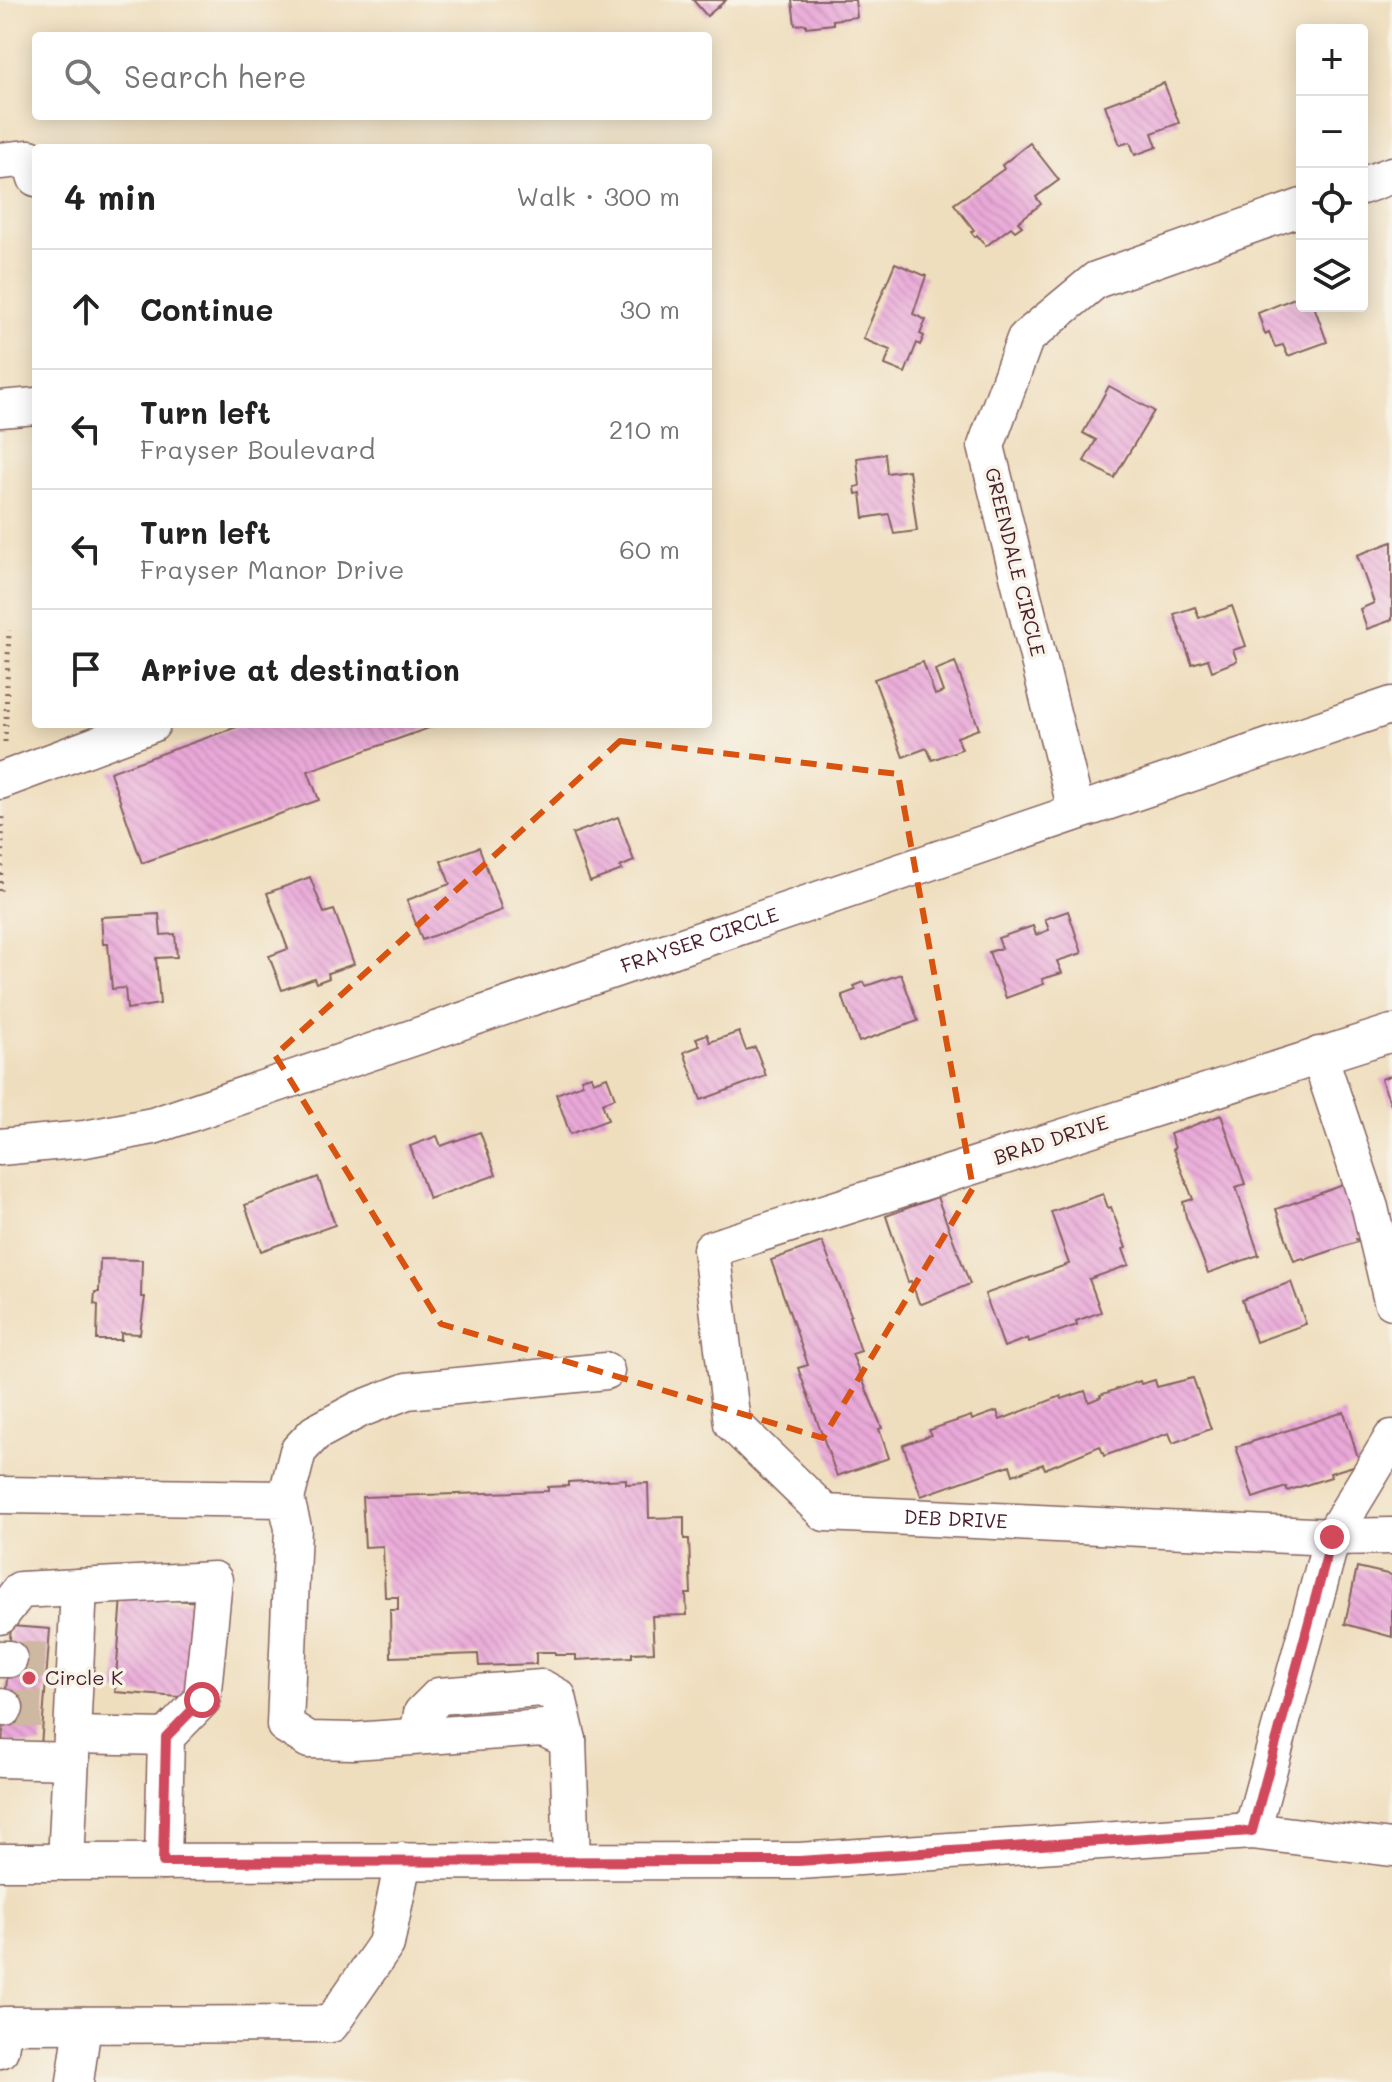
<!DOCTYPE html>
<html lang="en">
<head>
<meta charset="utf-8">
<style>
	:root { --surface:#fff; --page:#f2f2f2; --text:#222; --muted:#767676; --line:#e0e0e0 }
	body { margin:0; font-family:Mali,sans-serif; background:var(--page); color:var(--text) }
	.controls { position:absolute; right:24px; top:24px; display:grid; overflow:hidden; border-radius:8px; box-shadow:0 4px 20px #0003 }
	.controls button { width:72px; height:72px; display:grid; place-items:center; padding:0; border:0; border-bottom:2px solid var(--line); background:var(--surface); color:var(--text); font:40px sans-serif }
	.stop { position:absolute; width:24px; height:24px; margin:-18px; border:6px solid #d1495b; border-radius:50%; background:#fff }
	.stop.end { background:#d1495b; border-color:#fff; box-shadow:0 2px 8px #0008 }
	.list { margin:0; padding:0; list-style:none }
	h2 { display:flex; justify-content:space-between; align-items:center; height:104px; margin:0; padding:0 32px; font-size:34px }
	h2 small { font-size:26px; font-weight:400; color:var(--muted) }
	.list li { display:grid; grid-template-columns:52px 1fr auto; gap:24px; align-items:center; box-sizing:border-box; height:120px; padding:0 32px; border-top:2px solid var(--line) }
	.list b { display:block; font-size:30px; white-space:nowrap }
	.list p { margin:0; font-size:26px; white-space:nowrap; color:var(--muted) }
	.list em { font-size:26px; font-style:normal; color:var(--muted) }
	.icon { flex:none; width:44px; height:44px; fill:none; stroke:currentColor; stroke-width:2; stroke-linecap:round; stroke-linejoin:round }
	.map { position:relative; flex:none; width:1392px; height:2082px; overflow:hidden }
	.search { position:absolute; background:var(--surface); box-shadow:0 4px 20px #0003; left:32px; top:32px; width:680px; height:88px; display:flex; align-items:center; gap:20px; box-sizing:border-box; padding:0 28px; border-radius:8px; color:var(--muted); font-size:30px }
	.panel { position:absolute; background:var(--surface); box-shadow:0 4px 20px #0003; left:32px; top:144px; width:680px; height:584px; border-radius:8px }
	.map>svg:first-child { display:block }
	.building { fill:url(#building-back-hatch) }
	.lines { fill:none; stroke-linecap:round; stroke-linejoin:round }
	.minor-tunnel { stroke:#ceb8a1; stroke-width:36; stroke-dasharray:36 18; stroke-linecap:butt }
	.minor-casing { stroke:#84625e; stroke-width:39 }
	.path { stroke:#84625e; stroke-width:5; stroke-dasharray:2 6; stroke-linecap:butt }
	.minor { stroke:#fff; stroke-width:36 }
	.route { stroke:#d1495b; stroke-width:10 }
	.marked { fill:none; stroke:#d8530f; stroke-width:6; stroke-dasharray:16 10; stroke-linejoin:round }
	.poi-dot { fill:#d1495b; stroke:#f7f3e8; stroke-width:3 }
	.labels { text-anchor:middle; stroke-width:7; stroke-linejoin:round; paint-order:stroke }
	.street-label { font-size:20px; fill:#4a1f2b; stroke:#f7f3e8 }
	.poi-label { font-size:20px; fill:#4a1f2b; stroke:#f7f3e8; text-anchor:start }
</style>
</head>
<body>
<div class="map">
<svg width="1392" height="2082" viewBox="0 0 1392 2082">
	<defs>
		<pattern id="building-back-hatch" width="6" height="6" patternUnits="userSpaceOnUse" patternTransform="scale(2)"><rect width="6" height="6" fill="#e9a8d8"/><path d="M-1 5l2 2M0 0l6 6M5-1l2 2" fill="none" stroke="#c990ba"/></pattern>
	</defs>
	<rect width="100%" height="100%" fill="#f7f3e8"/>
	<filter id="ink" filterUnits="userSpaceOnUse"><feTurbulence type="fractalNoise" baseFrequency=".0125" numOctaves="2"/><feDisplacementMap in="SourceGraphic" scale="16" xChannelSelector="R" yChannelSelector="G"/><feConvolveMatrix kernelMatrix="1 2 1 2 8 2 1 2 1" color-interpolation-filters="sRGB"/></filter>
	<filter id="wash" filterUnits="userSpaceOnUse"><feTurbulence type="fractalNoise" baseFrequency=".006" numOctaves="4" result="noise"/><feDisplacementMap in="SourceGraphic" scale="32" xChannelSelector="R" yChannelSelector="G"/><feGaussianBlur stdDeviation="1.8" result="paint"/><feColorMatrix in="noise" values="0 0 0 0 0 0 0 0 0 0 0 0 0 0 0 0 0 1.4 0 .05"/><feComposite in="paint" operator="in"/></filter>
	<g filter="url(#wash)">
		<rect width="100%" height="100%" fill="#efdebe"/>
		<g id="blocks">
			<g class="building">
				<polygon points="693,0 726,0 707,16"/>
				<polygon points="792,0 855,0 857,17 833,20 833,24 806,27 806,24 795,25"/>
				<polygon points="1164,83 1179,123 1152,133 1157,147 1135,155 1130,142 1120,145 1105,105"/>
				<polygon points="1030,143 1059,180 1036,197 1041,204 1018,222 1022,226 1015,231 1011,227 986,246 977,235 975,237 971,232 974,230 954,204 1004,169 1002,165"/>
				<polygon points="895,263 926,276 913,314 926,320 920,334 924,336 920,345 917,343 905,373 885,365 890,350 863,339"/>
				<polygon points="1297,297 1302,297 1302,306 1314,306 1327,342 1288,356 1283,345 1275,347 1269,332 1265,334 1258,313"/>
				<polygon points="1109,386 1154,411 1114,478 1084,461 1096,440 1083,433"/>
				<polygon points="885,454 887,473 909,470 917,531 894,534 889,514 864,518 861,493 856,494 855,487 860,486 857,458"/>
				<polygon points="1392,542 1392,620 1367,629 1360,609 1374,603 1357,555"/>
				<polygon points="1232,606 1246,646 1233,650 1237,661 1212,671 1208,659 1192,664 1174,614 1195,607 1199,618"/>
				<polygon points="923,662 935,695 943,692 935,670 955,662 979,729 957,737 962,749 932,760 927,748 903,757 874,679"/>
				<polygon points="245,724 440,724 308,771 319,800 142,863 110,772"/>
				<polygon points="618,817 634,861 620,867 622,870 590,882 572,834"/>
				<polygon points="479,847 502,910 422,940 407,900 450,884 441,861"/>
				<polygon points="310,877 324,913 334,910 354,964 328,973 329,978 316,983 314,978 282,990 269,956 288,949 267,893"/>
				<polygon points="1068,911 1082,953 1057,961 1062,973 1042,979 1044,984 1006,998 989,952 1002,948 998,938 1033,926 1036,935 1049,930 1045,919"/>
				<polygon points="159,914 161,935 175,934 177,957 156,958 160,1004 127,1009 125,988 112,989 108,944 103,944 101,917"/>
				<polygon points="901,974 918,1021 859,1042 842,995 856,990 854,986 864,982 866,986"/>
				<polygon points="739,1032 746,1050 755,1047 766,1076 701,1100 684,1052 700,1046 696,1038 707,1034 710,1042"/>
				<polygon points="1392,1075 1392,1108 1381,1079"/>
				<polygon points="591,1076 593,1082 607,1077 615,1098 602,1103 608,1120 570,1134 556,1094 583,1084 581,1079"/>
				<polygon points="1221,1115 1245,1184 1236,1187 1259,1255 1208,1273 1186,1217 1183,1202 1193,1199 1173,1149 1175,1148 1170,1134"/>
				<polygon points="480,1132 496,1175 429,1199 410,1146 437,1136 441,1146"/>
				<polygon points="318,1177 335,1225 261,1251 245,1205"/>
				<polygon points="1346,1184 1364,1237 1356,1239 1357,1242 1304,1260 1303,1258 1294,1261 1276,1209"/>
				<polygon points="1103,1194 1108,1208 1111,1207 1126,1248 1123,1249 1129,1265 1089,1279 1101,1312 1076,1321 1077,1325 1029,1342 1028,1338 1004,1347 985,1294 1069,1264 1051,1212"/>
				<polygon points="937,1197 970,1284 922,1304 919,1303 911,1281 908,1282 886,1216"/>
				<polygon points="822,1242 851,1315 849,1316 861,1351 852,1354 882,1428 879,1429 889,1458 837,1476 798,1368 808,1365 771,1260"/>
				<polygon points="100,1259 142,1260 141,1297 145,1297 140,1334 121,1333 121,1340 97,1340 98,1305 94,1304 95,1292 99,1292"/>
				<polygon points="1291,1282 1306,1324 1256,1342 1242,1300"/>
				<polygon points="1193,1378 1211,1429 1173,1443 1169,1433 1104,1456 1100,1446 1045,1469 1043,1464 1013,1475 1010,1465 921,1496 903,1445 931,1435 929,1430 971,1416 972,1420 997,1411 1000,1420 1061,1396 1062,1399 1085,1391 1089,1402 1101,1397 1100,1395 1140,1381 1141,1384 1155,1380 1157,1387"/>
				<polygon points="1344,1412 1360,1464 1330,1473 1331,1477 1287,1491 1286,1487 1253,1498 1236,1447"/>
				<polygon points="626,1479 626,1484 648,1483 649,1518 684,1517 684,1539 689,1539 691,1594 686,1594 687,1615 652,1616 654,1652 632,1653 632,1657 576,1660 576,1655 555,1655 555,1652 536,1652 536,1664 479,1666 478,1654 391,1657 390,1610 398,1610 398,1597 385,1597 383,1546 365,1547 362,1497 548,1491 548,1487 568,1486 568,1482"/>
				<polygon points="1357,1567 1392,1575 1392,1637 1345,1624"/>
				<polygon points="122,1596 200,1602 193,1698 115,1692"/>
				<polygon points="11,1626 50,1629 41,1746 2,1743"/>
			</g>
		</g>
	</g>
	<g filter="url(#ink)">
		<use href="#blocks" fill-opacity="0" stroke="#84625e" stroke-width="2"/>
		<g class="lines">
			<g class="minor-tunnel">
				<polyline points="9,1659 48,1661"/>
				<polyline points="5,1708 44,1709"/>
			</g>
			<defs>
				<g id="minor">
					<polyline points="0,161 30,158 36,178"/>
					<polyline points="1362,186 1392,175"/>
					<polyline points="0,409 36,406"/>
					<polyline points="0,781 152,724"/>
					<polyline points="1076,810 986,446 1025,339 1096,280 1302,207"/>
					<path id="s1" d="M1392 1033 711 1249 732 1423 825 1513 1332 1537 1392 1536"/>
					<polyline points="1319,1055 1370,1208 1392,1301"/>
					<path id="s2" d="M0 1147 85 1139 153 1126 1392 705"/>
					<polyline points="0,1495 286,1499 293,1528 285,1725 309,1740 353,1741 543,1728 568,1740 572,1861"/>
					<polyline points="286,1499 298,1451 315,1433 358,1410 407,1391 606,1371"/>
					<polyline points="0,1616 20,1590 214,1580 202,1700 166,1737 163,1862"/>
					<polyline points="0,1659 9,1659"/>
					<polyline points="0,1707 5,1708"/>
					<polyline points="72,1735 166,1737"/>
					<polyline points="418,1736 422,1713 439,1696 542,1688 558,1697 568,1740"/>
					<polyline points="0,1759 71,1761"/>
					<polyline points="1252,1831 1332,1537 1392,1438"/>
					<polyline points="0,1862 799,1861 1252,1831 1392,1848"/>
					<polyline points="66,1862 79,1587"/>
					<polyline points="0,2050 4,2025 331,2024 386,1944 403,1861"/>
					<polyline points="75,2082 83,2025"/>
				</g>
			</defs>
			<use href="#minor" class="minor-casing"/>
			<g class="path">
				<polyline points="5,742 9,630"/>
				<polyline points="0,891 3,816"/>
			</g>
			<use href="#minor" class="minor"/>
		</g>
	</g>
	<g class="lines" filter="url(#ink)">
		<polyline class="route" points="202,1700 166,1737 163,1862 799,1861 1252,1831 1332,1537"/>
	</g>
	<path class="marked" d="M620 741 898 774 973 1188 823 1438 441 1324 275 1055Z"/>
	<circle class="poi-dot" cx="29" cy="1678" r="8"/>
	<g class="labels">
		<g class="street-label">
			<text transform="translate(1015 562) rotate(76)" y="7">GREENDALE CIRCLE</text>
			<text dy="7" stroke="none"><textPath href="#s2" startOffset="732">FRAYSER CIRCLE</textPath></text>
			<text transform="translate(1051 1140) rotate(-18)" y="7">BRAD DRIVE</text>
			<text dy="7" stroke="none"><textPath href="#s1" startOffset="1150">DEB DRIVE</textPath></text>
		</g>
		<g class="poi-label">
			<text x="45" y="1685">Circle K</text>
		</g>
	</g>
</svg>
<div class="controls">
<button>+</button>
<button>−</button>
<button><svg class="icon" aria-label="locate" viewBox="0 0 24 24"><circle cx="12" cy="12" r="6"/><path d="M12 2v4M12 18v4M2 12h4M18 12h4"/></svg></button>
<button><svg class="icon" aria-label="layers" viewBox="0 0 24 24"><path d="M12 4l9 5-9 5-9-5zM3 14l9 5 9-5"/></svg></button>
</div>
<div class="stop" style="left:202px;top:1700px"></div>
<div class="stop end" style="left:1332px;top:1537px"></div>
<div class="search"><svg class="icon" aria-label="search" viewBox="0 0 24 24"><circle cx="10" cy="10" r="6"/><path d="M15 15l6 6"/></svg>Search here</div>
<section class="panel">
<h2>4 min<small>Walk · 300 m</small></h2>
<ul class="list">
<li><svg class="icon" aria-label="ahead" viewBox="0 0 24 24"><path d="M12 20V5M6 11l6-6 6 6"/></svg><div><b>Continue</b></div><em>30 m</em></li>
<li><svg class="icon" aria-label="left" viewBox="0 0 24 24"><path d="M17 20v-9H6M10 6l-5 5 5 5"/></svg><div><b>Turn left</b><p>Frayser Boulevard</p></div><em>210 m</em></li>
<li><svg class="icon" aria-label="left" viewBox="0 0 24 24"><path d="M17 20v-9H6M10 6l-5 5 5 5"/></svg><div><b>Turn left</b><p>Frayser Manor Drive</p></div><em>60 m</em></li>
<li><svg class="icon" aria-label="arrive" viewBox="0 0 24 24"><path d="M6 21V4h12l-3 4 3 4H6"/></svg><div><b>Arrive at destination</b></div></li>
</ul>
</section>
</div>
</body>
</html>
